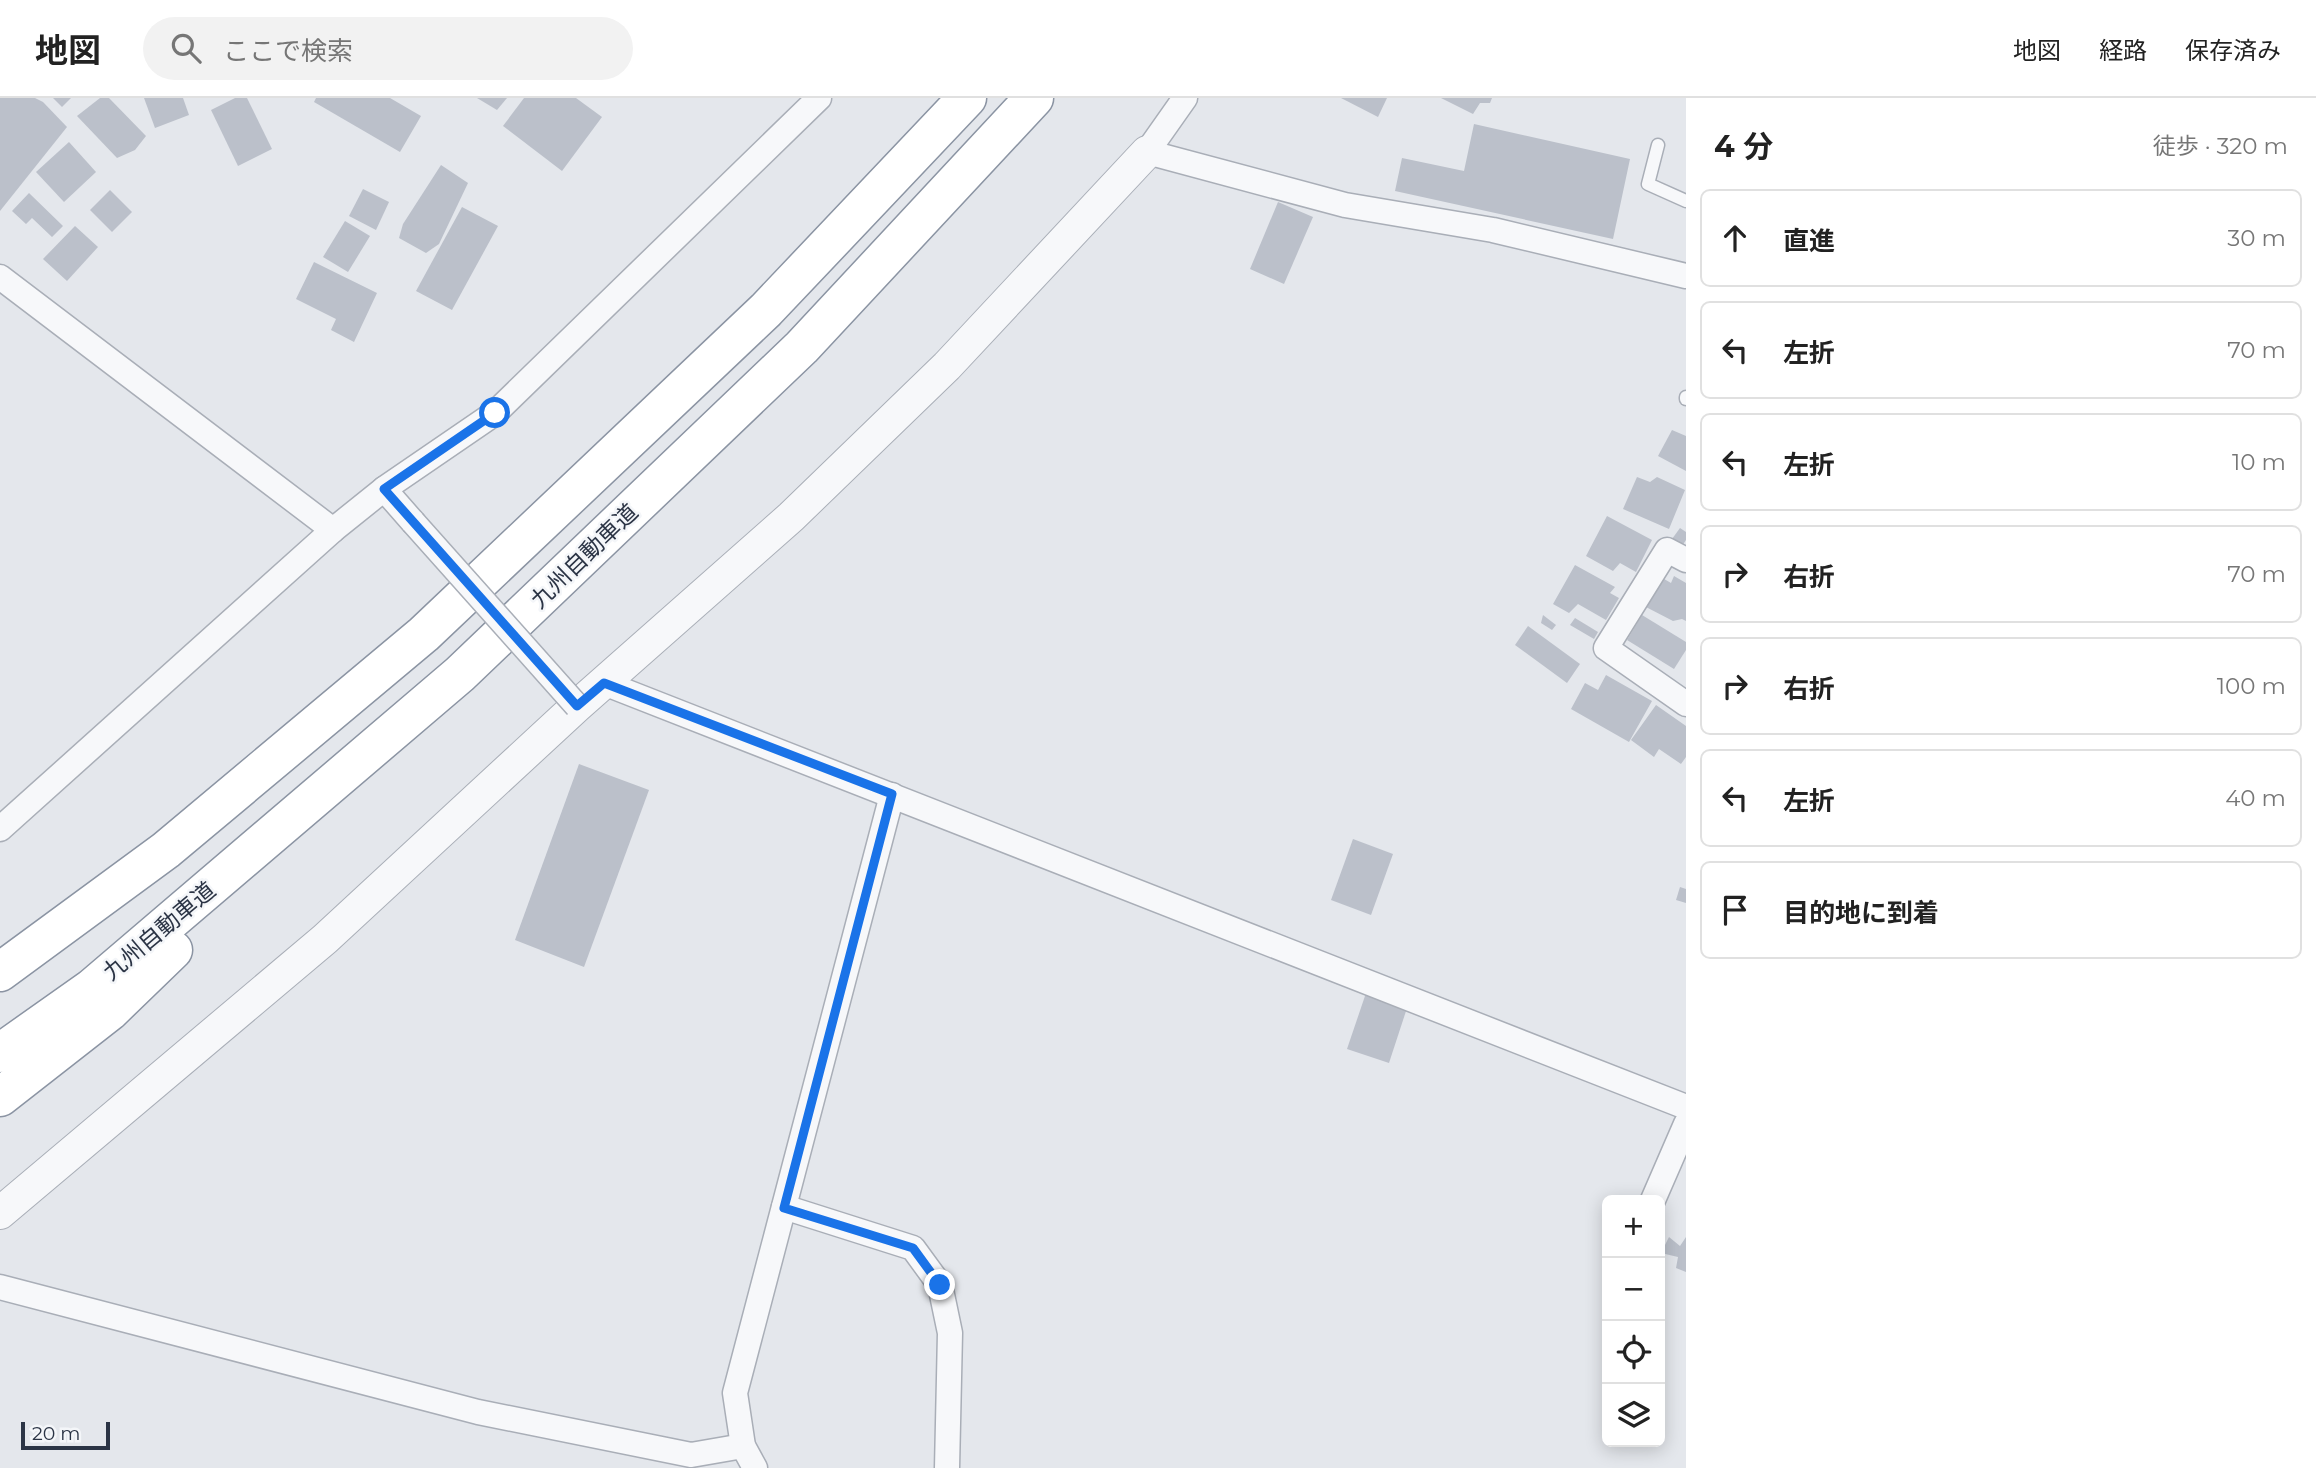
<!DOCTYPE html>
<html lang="ja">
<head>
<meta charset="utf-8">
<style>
	:root { --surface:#fff; --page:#f2f2f2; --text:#222; --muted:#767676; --line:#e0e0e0 }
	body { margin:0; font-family:Montserrat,"Noto Sans JP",sans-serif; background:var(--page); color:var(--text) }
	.controls { position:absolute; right:21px; bottom:21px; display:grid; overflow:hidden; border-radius:10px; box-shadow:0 4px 18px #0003 }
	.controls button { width:63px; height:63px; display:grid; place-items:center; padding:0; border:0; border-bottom:2px solid var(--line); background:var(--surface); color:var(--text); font:35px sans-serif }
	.scale { position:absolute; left:21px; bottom:18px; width:89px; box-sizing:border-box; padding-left:7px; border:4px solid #2b3445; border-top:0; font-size:19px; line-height:24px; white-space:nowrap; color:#2b3445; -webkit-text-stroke:5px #f4f6f9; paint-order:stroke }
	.stop { position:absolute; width:21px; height:21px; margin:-16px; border:5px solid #1a73e8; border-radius:50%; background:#fff }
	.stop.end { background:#1a73e8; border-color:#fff; box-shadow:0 2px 7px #0008 }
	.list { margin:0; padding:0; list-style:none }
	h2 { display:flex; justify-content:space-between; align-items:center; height:91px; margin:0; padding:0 28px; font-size:30px }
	h2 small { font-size:23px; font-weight:400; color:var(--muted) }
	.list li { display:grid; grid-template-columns:46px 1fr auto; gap:21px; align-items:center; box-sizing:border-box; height:98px; margin:0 14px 14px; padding:0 14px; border:2px solid var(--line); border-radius:10px }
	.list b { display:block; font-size:26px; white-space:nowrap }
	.list em { font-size:23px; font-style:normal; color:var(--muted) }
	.icon { flex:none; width:38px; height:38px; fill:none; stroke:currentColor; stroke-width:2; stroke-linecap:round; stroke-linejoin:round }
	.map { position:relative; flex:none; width:1686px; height:1370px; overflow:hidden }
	header { display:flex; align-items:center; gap:42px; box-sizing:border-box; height:98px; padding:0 35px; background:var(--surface); border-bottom:2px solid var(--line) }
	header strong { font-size:33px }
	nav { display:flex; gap:38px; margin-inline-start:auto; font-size:24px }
	.search { width:490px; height:63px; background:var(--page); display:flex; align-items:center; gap:18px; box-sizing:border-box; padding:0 24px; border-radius:38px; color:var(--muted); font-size:26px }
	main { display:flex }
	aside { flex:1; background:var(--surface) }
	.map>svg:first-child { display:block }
	.building { fill:#bbc0ca }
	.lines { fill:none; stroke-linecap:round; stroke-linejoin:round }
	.service-casing { stroke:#a9aeb7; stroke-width:15 }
	.minor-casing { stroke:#a9aeb7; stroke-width:27 }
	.tertiary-casing { stroke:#a9aeb7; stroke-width:34 }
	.motorway-casing { stroke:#8b94a3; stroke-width:41 }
	.service { stroke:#f7f8fa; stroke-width:12 }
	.minor { stroke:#f7f8fa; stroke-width:24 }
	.tertiary { stroke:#f7f8fa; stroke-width:32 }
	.motorway { stroke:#fff; stroke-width:38 }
	.minor-bridge-casing { stroke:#a9aeb7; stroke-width:27; stroke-linecap:butt }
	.minor-bridge { stroke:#f7f8fa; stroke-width:24 }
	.route { stroke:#1a73e8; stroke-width:9 }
	.labels { text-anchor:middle; stroke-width:5; stroke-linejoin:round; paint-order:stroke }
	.street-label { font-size:23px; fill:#2b3445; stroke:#f4f6f9 }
</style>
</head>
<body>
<header>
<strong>地図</strong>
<div class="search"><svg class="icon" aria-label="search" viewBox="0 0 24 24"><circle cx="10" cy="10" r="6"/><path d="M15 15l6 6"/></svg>ここで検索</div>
<nav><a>地図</a><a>経路</a><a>保存済み</a></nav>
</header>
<main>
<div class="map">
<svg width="1686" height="1370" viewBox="0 0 1686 1370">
	<rect width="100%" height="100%" fill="#e4e7ec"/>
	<g class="building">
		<polygon points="0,0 35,0 43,4 67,29 0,113"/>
		<polygon points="53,0 71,0 62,9"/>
		<polygon points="100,0 109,0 146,38 135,52 117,60 77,18"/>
		<polygon points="144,0 183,0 189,17 155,30"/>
		<polygon points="235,0 247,0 272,51 238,68 211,12"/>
		<polygon points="316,0 390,0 421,18 400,54 314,4"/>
		<polygon points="477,0 507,0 497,12"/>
		<polygon points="524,0 576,0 602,19 562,73 503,28"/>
		<polygon points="1341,0 1387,0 1378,19"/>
		<polygon points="1441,0 1492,0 1490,5 1480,5 1473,16"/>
		<polygon points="1474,26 1630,61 1613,141 1395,93 1402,60 1464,73"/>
		<polygon points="69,44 96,74 64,104 36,74"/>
		<polygon points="441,67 468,85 439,146 426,155 399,140 403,126"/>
		<polygon points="363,91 389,104 376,132 349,118"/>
		<polygon points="110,92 132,114 112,134 90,112"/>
		<polygon points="29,95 63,128 52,139 32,120 26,126 12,113"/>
		<polygon points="1278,104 1313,119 1284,186 1250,171"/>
		<polygon points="462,109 498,128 452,212 416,193"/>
		<polygon points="345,123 370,138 348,174 323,159"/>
		<polygon points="75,128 98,149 67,183 43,161"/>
		<polygon points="314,164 377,195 354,244 331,232 336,221 296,201"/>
		<polygon points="1672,332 1686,338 1686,373 1658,358"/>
		<polygon points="1637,379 1650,384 1657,379 1685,392 1669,431 1623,411"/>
		<polygon points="1607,418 1652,442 1636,474 1620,465 1613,473 1586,458"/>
		<polygon points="1680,430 1686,434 1686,442 1682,448 1672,441"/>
		<polygon points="1575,467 1615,489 1610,495 1619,500 1606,522 1578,506 1569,515 1553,506"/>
		<polygon points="1659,478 1671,485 1674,478 1686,485 1686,523 1682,521 1673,523 1644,508"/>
		<polygon points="1543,517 1556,527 1552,532 1541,525"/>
		<polygon points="1642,517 1686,544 1686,552 1674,571 1627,542"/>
		<polygon points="1575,520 1598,534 1594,541 1570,527"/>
		<polygon points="1528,528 1580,566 1567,585 1515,547"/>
		<polygon points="1606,577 1652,603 1629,644 1571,611 1585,585 1598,592"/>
		<polygon points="1656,607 1686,628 1686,659 1681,666 1659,651 1654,659 1631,642"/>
		<polygon points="579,666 649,692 584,869 515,842"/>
		<polygon points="1353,741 1393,756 1371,817 1331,802"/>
		<polygon points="1680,789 1686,791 1686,805 1676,802"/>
		<polygon points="1366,895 1407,910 1389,965 1347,951"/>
		<polygon points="1669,1139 1680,1148 1686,1139 1686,1174 1676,1170 1678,1159 1661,1155"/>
	</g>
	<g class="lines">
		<defs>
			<g id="service">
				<polyline points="1658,47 1648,86 1686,103"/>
				<polyline points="1686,299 1686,301"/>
			</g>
			<g id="minor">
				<polyline points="1185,0 1147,54 1345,107 1493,132 1686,178"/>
				<polyline points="0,179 333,432"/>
				<polyline points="384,391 413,424"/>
				<polyline points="1686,462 1667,452 1606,550 1686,606"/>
				<polyline points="604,585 1686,1009"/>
				<polyline points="0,731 333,432 384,391 495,315 819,0"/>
				<polyline points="1653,1102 1686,1026"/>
				<polyline points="784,1109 913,1150 940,1187 950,1235 947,1370"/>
				<polyline points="0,1189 478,1314 691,1357 743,1348"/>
				<polyline points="755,1370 743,1348 735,1295 892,697"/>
			</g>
			<polyline id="tertiary" points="0,1115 325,841 577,608 791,419 947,268 1147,54"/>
			<g id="motorway">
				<polyline points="0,874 166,752 424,536 766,212 967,0"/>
				<polyline points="0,955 92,890 460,576 802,249 1034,0"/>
				<polyline points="0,999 110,913 173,852"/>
			</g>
		</defs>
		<use href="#service" class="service-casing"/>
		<use href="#minor" class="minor-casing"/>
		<use href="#tertiary" class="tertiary-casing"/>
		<use href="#motorway" class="motorway-casing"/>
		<use href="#service" class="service"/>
		<use href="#minor" class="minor"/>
		<use href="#tertiary" class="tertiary"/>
		<use href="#motorway" class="motorway"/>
		<defs>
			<polyline id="minor-bridge" points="413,424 577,608"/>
		</defs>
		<use href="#minor-bridge" class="minor-bridge-casing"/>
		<use href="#minor-bridge" class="minor-bridge"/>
	</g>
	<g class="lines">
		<polyline class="route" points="495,315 384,391 577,608 604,585 892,696 784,1110 913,1150 940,1187"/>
	</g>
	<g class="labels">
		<g class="street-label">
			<text transform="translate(584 458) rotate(-44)" y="8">九州自動車道</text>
			<text transform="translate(159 833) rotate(-40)" y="8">九州自動車道</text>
		</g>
	</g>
</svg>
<div class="controls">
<button>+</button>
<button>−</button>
<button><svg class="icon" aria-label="locate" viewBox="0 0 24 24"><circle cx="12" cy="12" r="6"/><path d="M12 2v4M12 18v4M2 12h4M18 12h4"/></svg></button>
<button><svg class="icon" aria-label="layers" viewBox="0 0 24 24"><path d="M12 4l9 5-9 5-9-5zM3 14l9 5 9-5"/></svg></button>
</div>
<div class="scale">20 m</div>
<div class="stop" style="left:495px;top:315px"></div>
<div class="stop end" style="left:940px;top:1187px"></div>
</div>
<aside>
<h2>4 分<small>徒歩 · 320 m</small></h2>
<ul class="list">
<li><svg class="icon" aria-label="ahead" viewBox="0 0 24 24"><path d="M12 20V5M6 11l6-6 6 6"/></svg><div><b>直進</b></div><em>30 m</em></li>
<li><svg class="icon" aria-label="left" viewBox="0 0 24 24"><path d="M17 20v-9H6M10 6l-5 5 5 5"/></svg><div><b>左折</b></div><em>70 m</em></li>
<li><svg class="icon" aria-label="left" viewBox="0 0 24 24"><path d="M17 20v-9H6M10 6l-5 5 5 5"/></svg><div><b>左折</b></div><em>10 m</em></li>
<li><svg class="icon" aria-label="right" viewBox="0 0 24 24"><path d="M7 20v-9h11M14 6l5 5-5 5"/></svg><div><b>右折</b></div><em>70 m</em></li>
<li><svg class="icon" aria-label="right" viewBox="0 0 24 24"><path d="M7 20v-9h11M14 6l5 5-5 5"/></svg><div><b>右折</b></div><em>100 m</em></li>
<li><svg class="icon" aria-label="left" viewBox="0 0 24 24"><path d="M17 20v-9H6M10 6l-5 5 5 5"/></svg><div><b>左折</b></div><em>40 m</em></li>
<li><svg class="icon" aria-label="arrive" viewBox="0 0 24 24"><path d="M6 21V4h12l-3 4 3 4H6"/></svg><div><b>目的地に到着</b></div></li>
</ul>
</aside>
</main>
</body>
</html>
